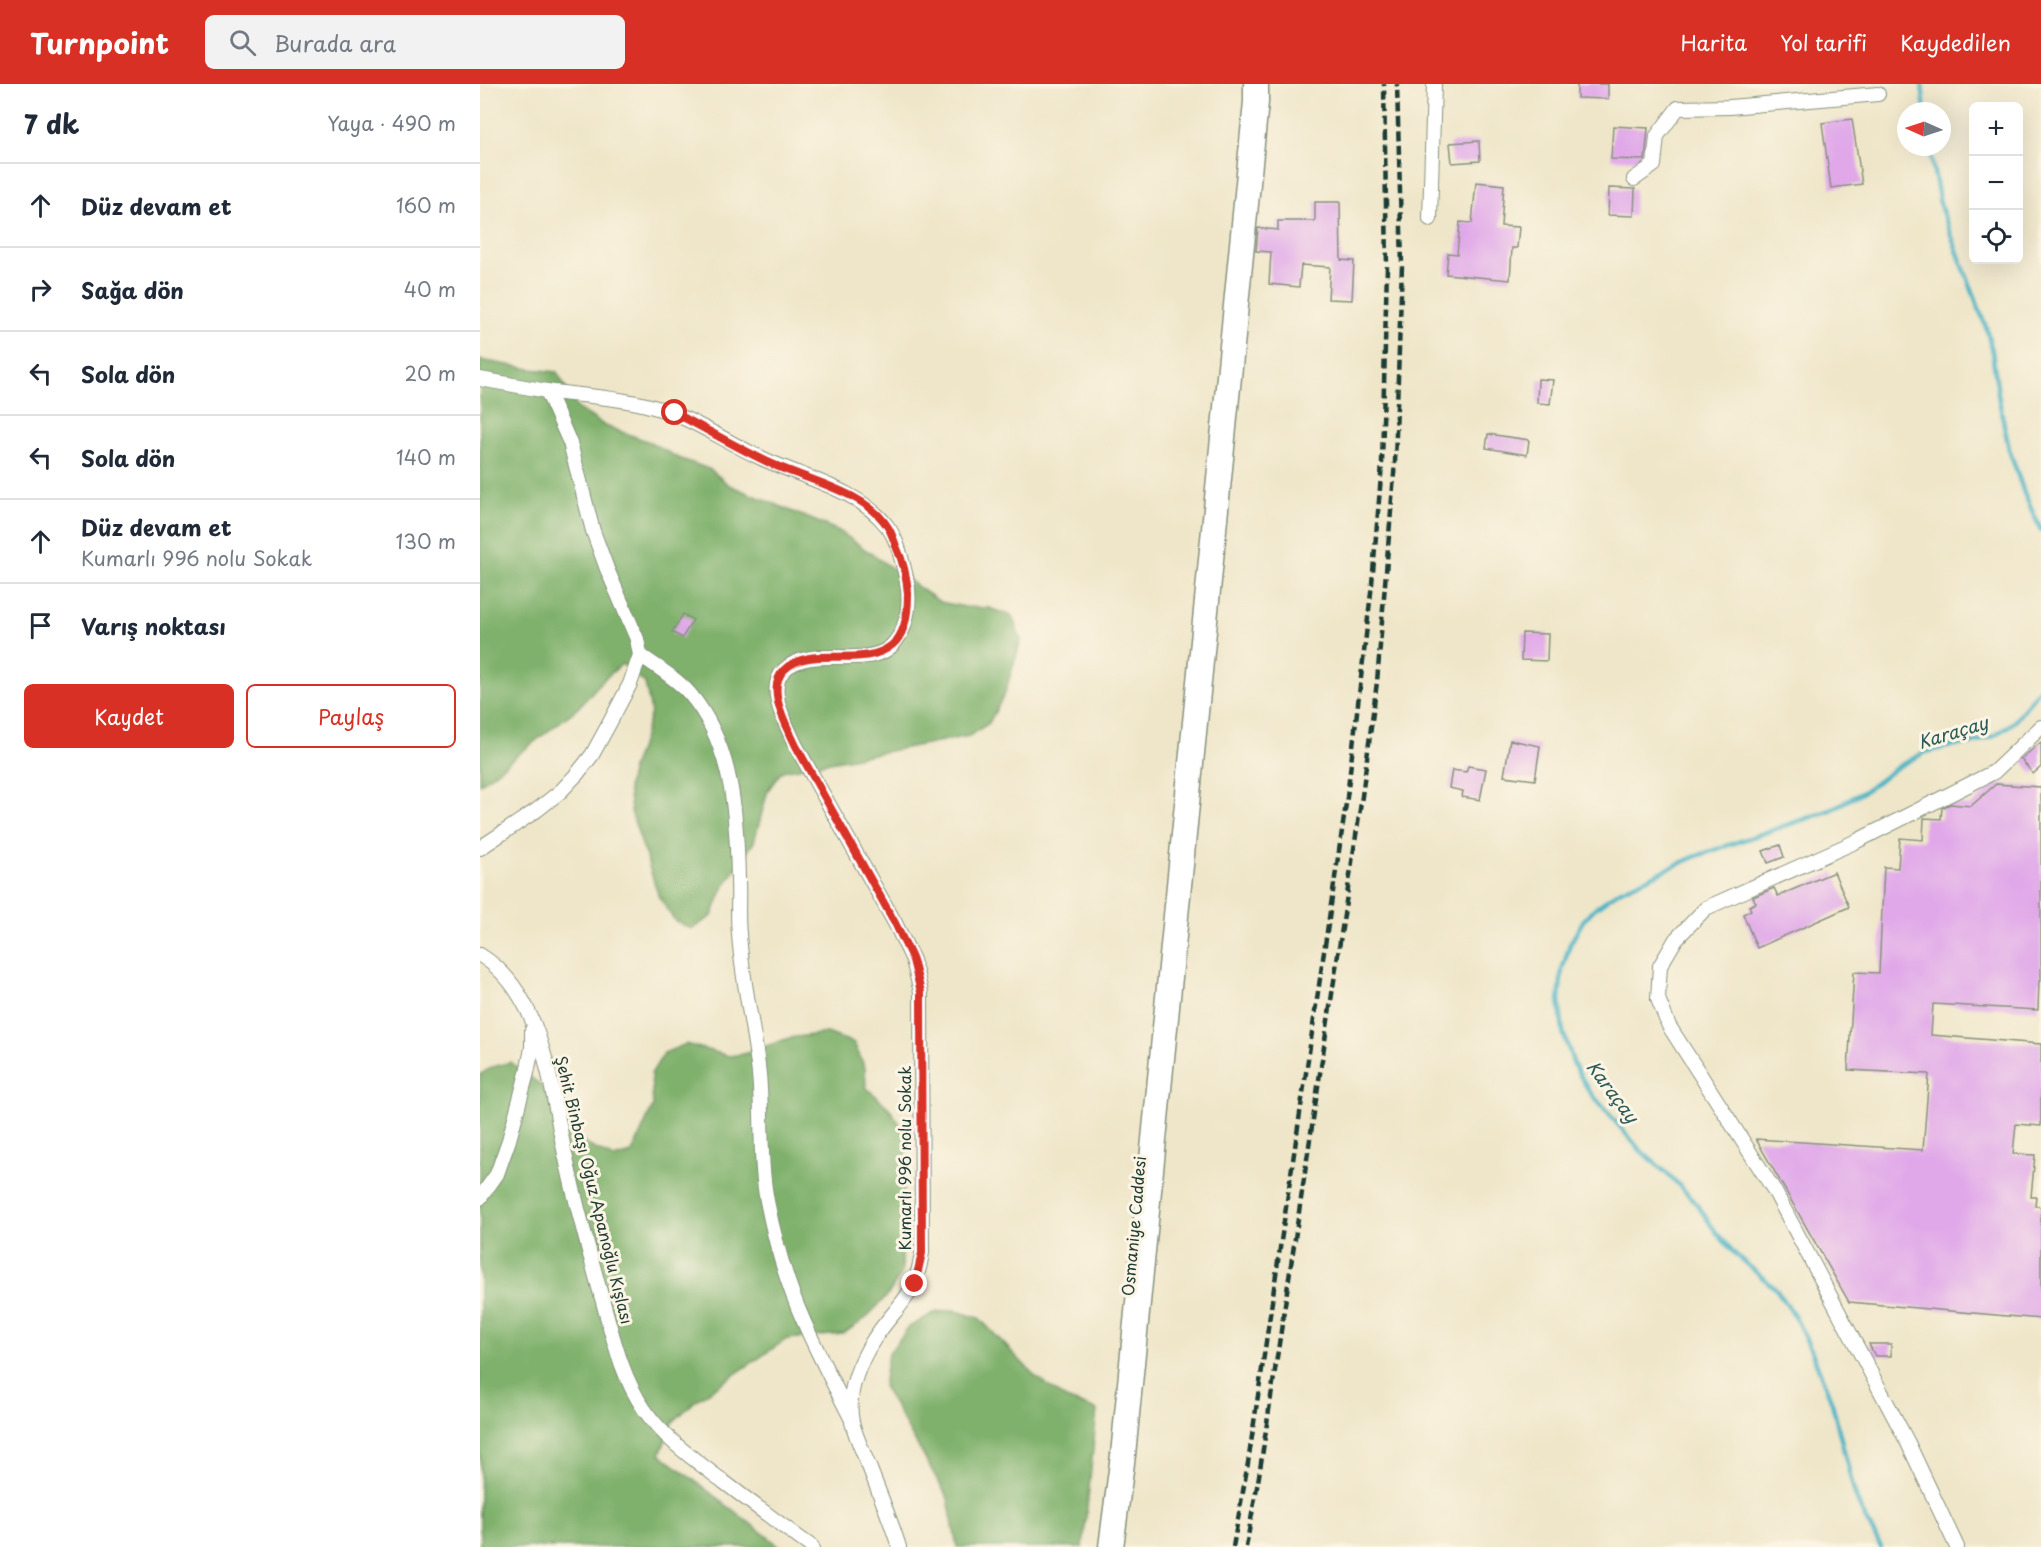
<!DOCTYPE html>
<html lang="tr">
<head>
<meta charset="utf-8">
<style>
	:root { --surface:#fff; --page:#f2f2f3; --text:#1f2937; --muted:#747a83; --line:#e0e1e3; --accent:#d93025 }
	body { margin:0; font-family:"Playpen Sans",sans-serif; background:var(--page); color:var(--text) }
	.controls { position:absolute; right:18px; top:18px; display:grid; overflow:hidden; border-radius:9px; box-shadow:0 6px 24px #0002 }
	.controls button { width:54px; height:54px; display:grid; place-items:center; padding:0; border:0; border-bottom:2px solid var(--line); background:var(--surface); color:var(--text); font:30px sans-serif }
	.compass { position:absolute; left:1417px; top:18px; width:54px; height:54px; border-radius:50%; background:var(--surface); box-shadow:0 6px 24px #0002; rotate:273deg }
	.stop { position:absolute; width:18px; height:18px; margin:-14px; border:4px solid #d93025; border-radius:50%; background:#fff }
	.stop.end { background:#d93025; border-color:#fff; box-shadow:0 2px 6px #0008 }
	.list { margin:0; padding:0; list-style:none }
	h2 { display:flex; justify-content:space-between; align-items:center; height:78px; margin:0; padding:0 24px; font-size:26px }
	h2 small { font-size:20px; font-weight:400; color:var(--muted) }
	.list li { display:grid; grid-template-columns:39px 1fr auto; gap:18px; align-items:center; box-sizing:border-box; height:84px; padding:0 24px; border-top:2px solid var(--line) }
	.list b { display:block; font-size:22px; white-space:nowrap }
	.list p { margin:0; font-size:20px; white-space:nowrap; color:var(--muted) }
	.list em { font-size:20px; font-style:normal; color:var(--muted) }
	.actions { display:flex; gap:12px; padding:18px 24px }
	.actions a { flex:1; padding:14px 0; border:2px solid var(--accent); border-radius:9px; text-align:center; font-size:21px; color:var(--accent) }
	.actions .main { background:var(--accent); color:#fff }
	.icon { flex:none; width:33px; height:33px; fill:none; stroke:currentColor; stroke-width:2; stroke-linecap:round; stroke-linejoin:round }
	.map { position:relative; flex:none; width:1561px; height:1463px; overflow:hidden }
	header { display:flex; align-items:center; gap:36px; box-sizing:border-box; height:84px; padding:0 30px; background:var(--accent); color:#fff }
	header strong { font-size:28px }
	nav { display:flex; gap:33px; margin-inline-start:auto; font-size:21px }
	.search { width:420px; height:54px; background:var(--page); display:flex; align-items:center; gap:15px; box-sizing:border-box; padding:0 21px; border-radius:9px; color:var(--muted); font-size:22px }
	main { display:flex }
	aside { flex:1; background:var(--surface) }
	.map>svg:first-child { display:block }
	.forest { fill:#7fb16c; stroke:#4f7750; stroke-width:1.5 }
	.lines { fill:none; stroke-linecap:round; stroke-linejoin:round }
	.stream { stroke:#49b4c6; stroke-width:4.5 }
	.building { fill:#e0a7e9 }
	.street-casing { stroke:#87927e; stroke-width:16 }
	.highway-casing { stroke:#87927e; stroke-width:27 }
	.street { stroke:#fff; stroke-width:14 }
	.highway { stroke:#fff; stroke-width:24 }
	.rail { stroke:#1f3d34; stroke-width:4.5; stroke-dasharray:9 4.5; stroke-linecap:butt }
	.route { stroke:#d93025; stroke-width:8 }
	.labels { text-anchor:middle; stroke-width:6; stroke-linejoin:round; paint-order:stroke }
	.street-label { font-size:16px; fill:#1f3d34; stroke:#fcf5e5 }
	.water-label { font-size:18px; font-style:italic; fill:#2a5b58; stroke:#fcf5e5 }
</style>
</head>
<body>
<header>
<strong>Turnpoint</strong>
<div class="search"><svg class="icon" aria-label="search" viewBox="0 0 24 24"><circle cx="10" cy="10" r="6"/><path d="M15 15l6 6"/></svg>Burada ara</div>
<nav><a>Harita</a><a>Yol tarifi</a><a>Kaydedilen</a></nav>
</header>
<main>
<aside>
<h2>7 dk<small>Yaya · 490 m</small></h2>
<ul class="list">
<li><svg class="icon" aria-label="ahead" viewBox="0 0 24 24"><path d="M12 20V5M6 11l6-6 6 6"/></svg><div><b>Düz devam et</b></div><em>160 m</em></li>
<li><svg class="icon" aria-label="right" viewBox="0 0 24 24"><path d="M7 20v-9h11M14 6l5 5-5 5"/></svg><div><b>Sağa dön</b></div><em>40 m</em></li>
<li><svg class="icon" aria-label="left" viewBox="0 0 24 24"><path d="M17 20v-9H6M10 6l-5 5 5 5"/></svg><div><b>Sola dön</b></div><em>20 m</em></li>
<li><svg class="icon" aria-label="left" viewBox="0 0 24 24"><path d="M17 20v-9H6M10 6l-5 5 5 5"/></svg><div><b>Sola dön</b></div><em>140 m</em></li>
<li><svg class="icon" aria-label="ahead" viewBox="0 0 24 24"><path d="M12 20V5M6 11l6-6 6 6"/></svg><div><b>Düz devam et</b><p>Kumarlı 996 nolu Sokak</p></div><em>130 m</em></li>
<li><svg class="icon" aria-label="arrive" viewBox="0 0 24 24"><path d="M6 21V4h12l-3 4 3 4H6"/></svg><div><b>Varış noktası</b></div></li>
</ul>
<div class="actions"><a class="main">Kaydet</a><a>Paylaş</a></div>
</aside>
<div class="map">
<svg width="1561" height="1463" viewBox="0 0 1561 1463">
	<rect width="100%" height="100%" fill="#fcf5e5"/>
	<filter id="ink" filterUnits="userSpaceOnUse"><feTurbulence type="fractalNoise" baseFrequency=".0167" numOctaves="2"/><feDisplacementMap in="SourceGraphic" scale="12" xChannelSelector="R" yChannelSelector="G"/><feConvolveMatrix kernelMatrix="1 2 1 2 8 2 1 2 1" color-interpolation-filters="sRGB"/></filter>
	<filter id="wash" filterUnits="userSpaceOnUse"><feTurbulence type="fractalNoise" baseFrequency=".008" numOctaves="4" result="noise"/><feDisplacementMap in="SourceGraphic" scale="24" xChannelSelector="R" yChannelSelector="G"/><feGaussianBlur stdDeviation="1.35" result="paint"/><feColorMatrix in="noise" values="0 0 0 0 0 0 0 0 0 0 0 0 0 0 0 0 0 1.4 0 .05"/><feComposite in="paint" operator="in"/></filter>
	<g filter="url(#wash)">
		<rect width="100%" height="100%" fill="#efe6c9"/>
		<g class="forest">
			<polygon points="0,276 51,285 77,288 97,324 125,342 170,358 196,373 231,386 249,401 359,447 460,518 485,523 509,524 532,532 541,556 525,609 509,639 489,652 302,687 288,706 274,758 242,806 232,832 212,845 195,837 179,813 151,727 148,703 152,683 163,656 171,628 165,599 142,580 122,597 98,624 0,700"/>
			<polygon points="347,949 374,959 385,984 386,1003 409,1024 428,1052 424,1082 422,1188 408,1211 385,1235 363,1250 307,1255 214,1318 193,1338 180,1370 301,1463 0,1463 0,991 10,984 30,978 58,999 105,1060 134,1074 152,1069 173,1022 171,990 184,969 206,960 249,972 264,970 309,954"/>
			<polygon points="473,1226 499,1234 556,1293 586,1315 617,1326 603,1463 477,1463 468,1414 403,1302 408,1270 429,1243 454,1229"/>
		</g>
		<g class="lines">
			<g class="stream">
				<polyline points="1442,0 1445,27"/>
				<polyline points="1449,63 1461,124 1506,243 1512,267 1519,316 1529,365 1544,409 1561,446"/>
				<polyline points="1401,1463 1380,1424 1374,1407 1352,1319 1332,1268 1314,1231 1296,1205 1257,1172 1235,1147 1216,1119 1192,1094 1160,1066 1109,1007 1094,981 1083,948 1079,916 1082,886 1090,860 1103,837 1114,825 1139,807 1214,773 1348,727 1385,707 1419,682 1446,668 1475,661 1490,660 1514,652 1534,638 1561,603"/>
			</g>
		</g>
		<g id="blocks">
			<g class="building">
				<polygon points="1097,0 1128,0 1128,15 1097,14"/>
				<polygon points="1372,35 1382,100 1351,104 1342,39"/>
				<polygon points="1133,42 1168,44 1165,76 1131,75"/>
				<polygon points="999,57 1000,77 972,79 970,59"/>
				<polygon points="996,98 1024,101 1021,142 1039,143 1037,164 1032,164 1030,196 966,190 968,169 977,170 980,138 992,139"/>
				<polygon points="1129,104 1155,105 1154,132 1128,131"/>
				<polygon points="835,118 860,118 861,176 874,177 872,216 848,215 850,183 821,181 819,203 789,200 791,168 776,167 778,144 798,146 798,137 835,137"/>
				<polygon points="1058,295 1073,296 1070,320 1057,319"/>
				<polygon points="1008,350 1049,356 1047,371 1006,364"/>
				<polygon points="203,530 213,536 202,554 192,548"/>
				<polygon points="1042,549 1068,550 1067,577 1041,576"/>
				<polygon points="1030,656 1060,662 1055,696 1024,692"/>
				<polygon points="1561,658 1561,683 1553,690 1541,675"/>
				<polygon points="988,682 1006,685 1000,716 982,713 983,707 969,704 972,686 986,688"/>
				<polygon points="1516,700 1561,703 1561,897 1559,897 1558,926 1453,920 1451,951 1561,960 1561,1042 1536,1040 1533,1070 1555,1071 1551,1113 1556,1113 1555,1122 1561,1123 1561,1235 1369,1218 1276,1055 1443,1066 1449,990 1368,986 1374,888 1399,889 1404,783 1418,784 1420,754 1443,756 1444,734 1461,735 1462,724 1470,720 1491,722"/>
				<polygon points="1300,761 1304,773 1288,779 1283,767"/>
				<polygon points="1354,788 1369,823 1277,864 1263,830 1271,826 1269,822 1276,819 1273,813 1294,804 1298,812"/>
				<polygon points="1389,1260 1411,1260 1411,1272 1395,1272"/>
			</g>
		</g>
	</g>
	<g filter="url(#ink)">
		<use href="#blocks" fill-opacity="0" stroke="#87927e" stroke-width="1.5"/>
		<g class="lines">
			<defs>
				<g id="street">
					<polyline points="1154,95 1174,81 1177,52 1198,24 1250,23 1398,10"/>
					<polyline points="950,135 954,0"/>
					<path d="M0 295C22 299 45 303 67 307 101 312 137 313 170 322 209 332 241 355 277 372 319 393 378 404 407 442 418 456 422 477 426 493 431 514 429 541 415 558 391 589 332 558 304 586 285 605 307 642 316 662L415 839 433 876 441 908 442 1169C435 1216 417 1220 394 1255 379 1279 366 1309 372 1338 376 1354 384 1370 390 1385 400 1411 411 1437 419 1463"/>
					<path d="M160 571C177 583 196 594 210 610 253 661 257 732 258 796 259 814 257 832 259 850 262 897 274 943 279 990 283 1032 279 1075 287 1117 295 1158 307 1200 324 1238 338 1270 354 1301 370 1332"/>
					<polyline points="0,764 57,726 81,707 97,690 112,671 129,640 150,600 160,571 157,555 127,485 113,447 90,359 67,307"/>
					<path d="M0 871C64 910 70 1003 85 1070 95 1117 108 1164 121 1211 132 1249 141 1292 164 1325 184 1355 216 1377 244 1398 273 1420 302 1442 332 1463"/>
					<polyline points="0,1114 17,1090 29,1056 47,989 52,964 52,946"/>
					<polyline points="1477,1463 1428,1359 1294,1106 1189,942 1178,915 1180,882 1196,855 1226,824 1377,757 1514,688 1561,643"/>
				</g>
				<polyline id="highway" points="631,1463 643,1371 776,18 776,0"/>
			</defs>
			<use href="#street" class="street-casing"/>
			<use href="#highway" class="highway-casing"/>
			<use href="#street" class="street"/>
			<use href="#highway" class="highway"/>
			<g class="rail">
				<polyline points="753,1463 768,1379 867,713 892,500 902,380 907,182 904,0"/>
				<polyline points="766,1463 779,1392 882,712 897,598 915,378 922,181 917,0"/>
			</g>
		</g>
	</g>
	<g class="lines" filter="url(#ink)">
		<path class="route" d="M195 329C228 346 259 365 292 380 328 396 389 409 409 445 412 450 414 457 416 462 423 477 427 494 428 510 428 527 426 550 412 561 382 586 331 559 304 586 285 605 307 642 316 662L415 839 433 876 441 908 442 1169 435 1200"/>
	</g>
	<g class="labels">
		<g class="street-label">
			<text transform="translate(425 1074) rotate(-90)" y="6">Kumarlı 996 nolu Sokak</text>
			<text transform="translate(114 1106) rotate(76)" y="6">Şehit Binbaşı Oğuz Apanoğlu Kışlası</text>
			<text transform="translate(654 1142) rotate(-85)" y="6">Osmaniye Caddesi</text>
		</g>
		<g class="water-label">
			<text transform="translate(1473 649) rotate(-17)" y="6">Karaçay</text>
			<text transform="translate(1132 1008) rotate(53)" y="6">Karaçay</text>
		</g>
	</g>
</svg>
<div class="controls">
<button>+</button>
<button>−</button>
<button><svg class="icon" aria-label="locate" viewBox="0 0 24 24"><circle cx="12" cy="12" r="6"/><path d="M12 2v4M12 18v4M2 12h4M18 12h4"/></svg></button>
</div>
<svg class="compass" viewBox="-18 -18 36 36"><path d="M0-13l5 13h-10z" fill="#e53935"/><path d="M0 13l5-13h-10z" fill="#747a83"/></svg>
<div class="stop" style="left:195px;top:329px"></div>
<div class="stop end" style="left:435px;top:1200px"></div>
</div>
</main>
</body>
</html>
